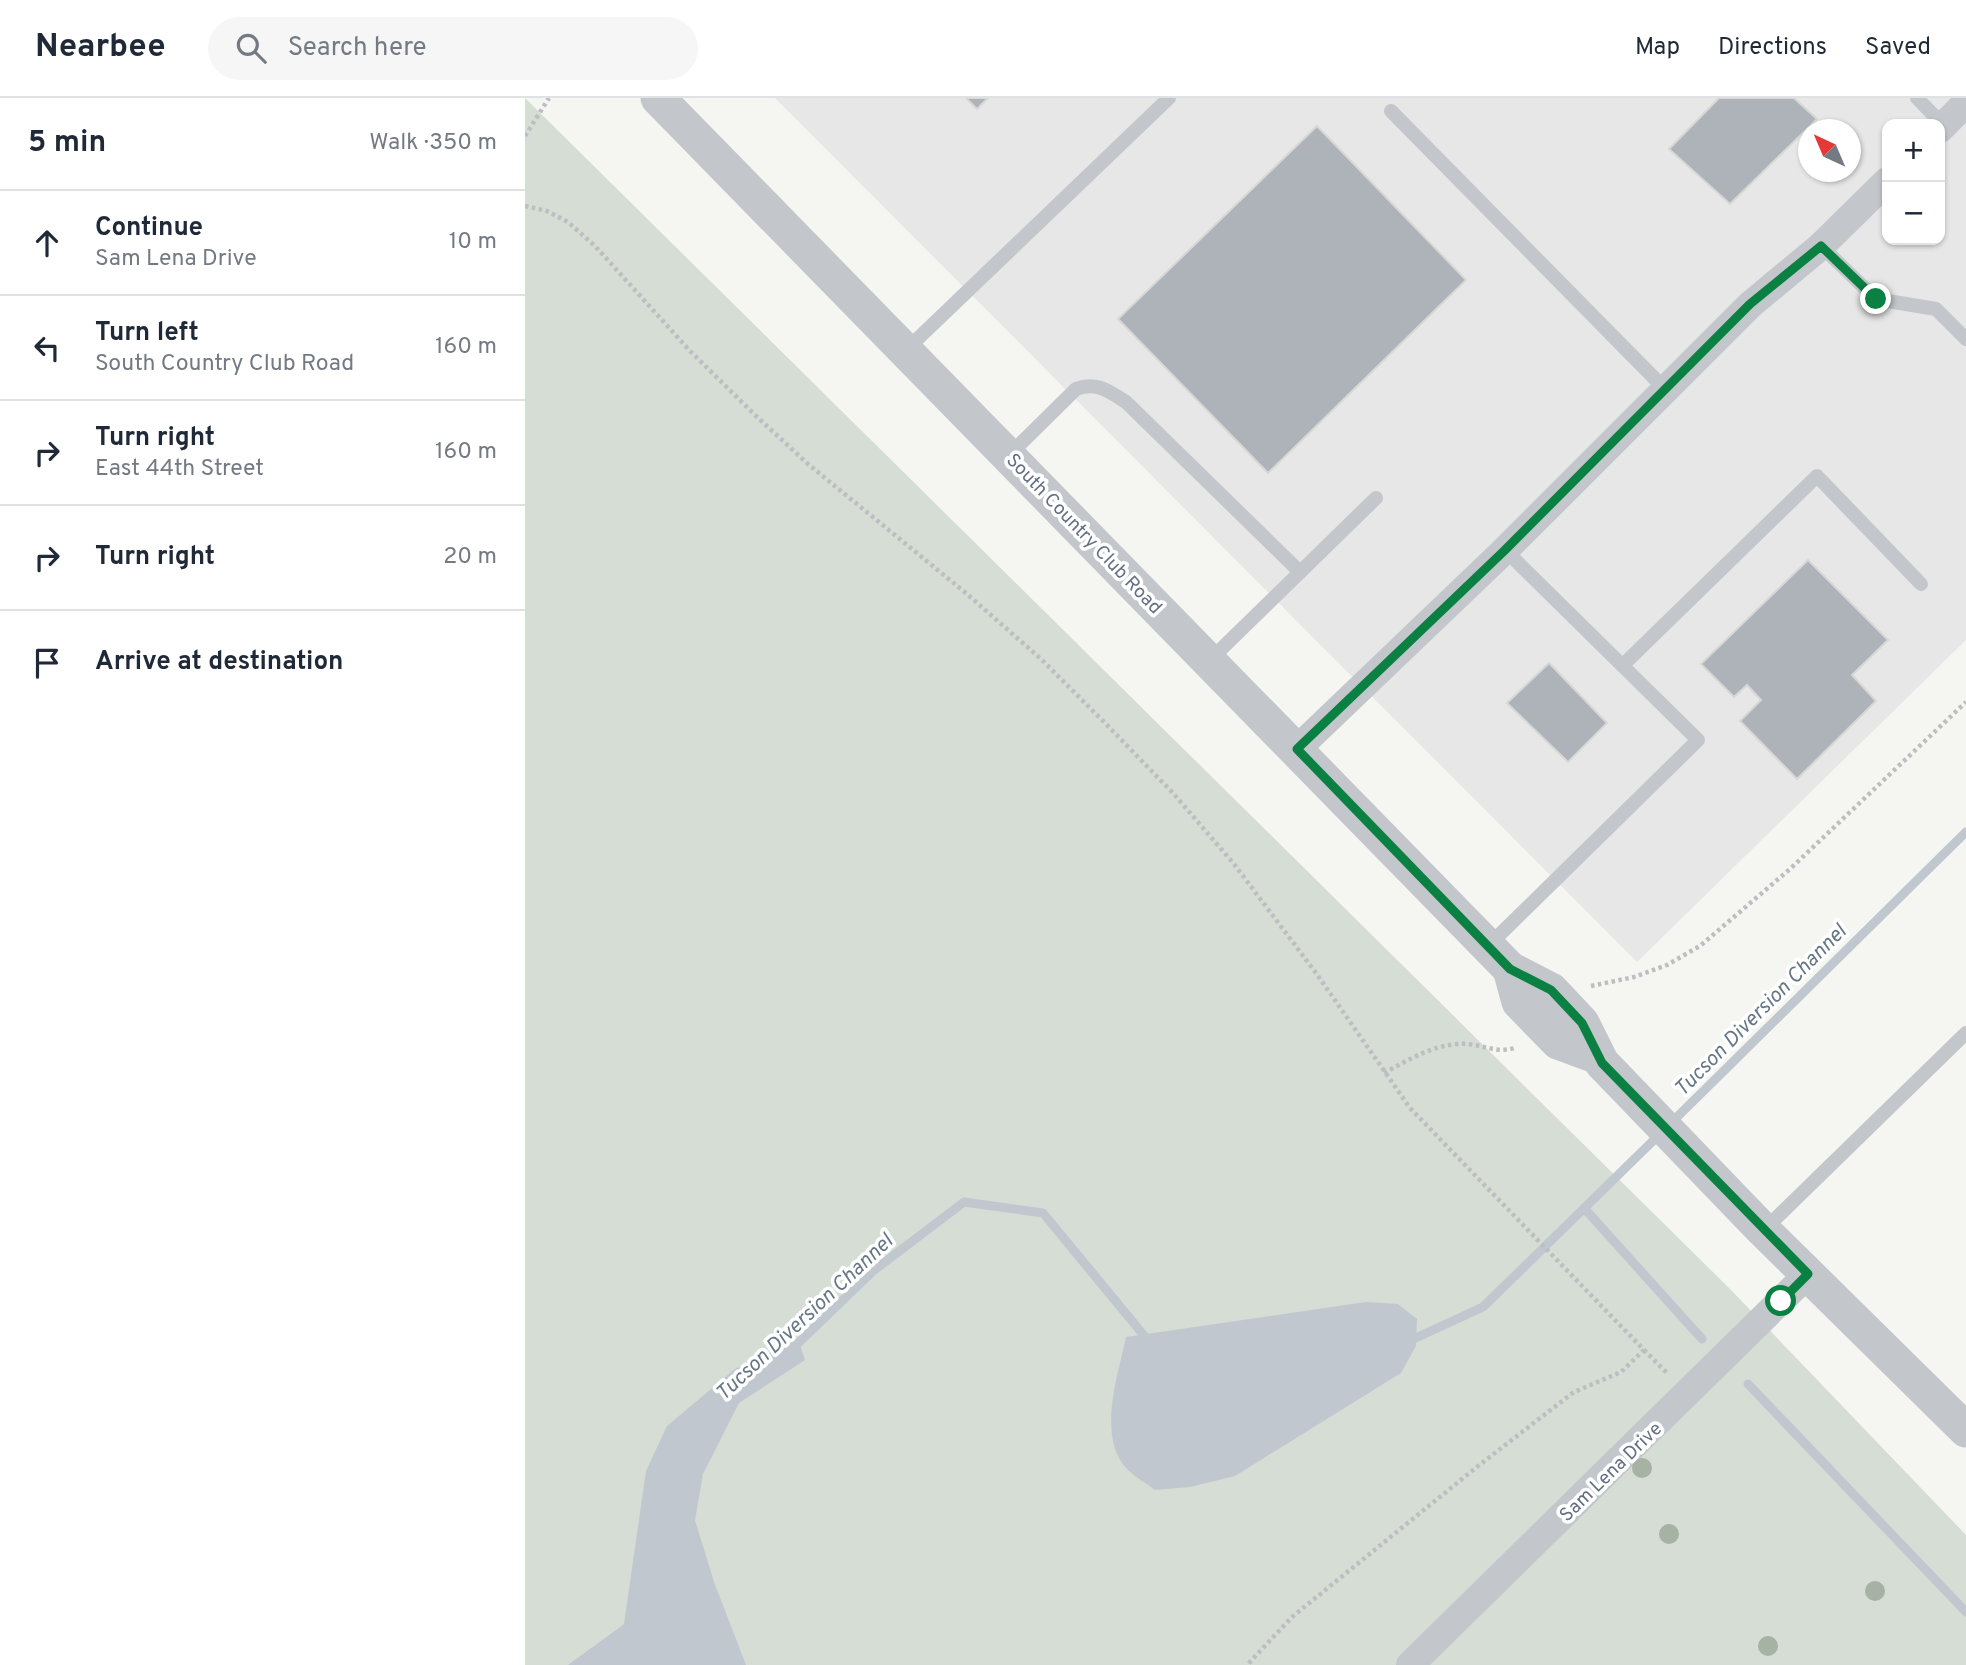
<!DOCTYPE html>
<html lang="en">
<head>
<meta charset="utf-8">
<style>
	:root { --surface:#fff; --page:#f6f6f7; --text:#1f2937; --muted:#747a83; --line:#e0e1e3 }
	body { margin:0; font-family:Overpass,sans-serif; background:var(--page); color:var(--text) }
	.controls { position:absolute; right:21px; top:21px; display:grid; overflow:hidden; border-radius:14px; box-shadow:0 2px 5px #0004 }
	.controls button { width:63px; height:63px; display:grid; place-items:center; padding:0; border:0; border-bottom:2px solid var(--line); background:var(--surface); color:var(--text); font:35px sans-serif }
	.compass { position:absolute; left:1273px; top:21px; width:63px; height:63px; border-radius:50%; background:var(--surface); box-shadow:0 2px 5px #0004; rotate:316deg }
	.stop { position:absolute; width:21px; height:21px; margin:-16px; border:5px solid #0b8043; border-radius:50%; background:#fff }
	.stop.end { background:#0b8043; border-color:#fff; box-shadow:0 2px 7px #0008 }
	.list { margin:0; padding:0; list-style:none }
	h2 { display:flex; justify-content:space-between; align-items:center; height:91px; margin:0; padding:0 28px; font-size:30px }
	h2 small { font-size:23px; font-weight:400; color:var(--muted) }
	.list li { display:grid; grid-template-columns:46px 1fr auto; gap:21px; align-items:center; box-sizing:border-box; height:105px; padding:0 28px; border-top:2px solid var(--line) }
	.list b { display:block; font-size:26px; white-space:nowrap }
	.list p { margin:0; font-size:23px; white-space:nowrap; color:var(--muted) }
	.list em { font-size:23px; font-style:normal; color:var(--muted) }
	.icon { flex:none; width:38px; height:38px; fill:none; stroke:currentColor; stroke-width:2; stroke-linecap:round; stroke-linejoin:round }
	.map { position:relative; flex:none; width:1441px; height:1567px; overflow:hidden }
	header { display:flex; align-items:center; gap:42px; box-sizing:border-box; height:98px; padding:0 35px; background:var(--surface); border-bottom:2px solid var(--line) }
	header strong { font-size:33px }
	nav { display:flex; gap:38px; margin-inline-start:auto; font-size:24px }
	.search { width:490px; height:63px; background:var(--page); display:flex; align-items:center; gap:18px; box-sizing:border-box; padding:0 24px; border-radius:38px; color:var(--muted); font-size:26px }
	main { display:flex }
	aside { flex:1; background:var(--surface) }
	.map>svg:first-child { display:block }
	.built { fill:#e6e7e6; fill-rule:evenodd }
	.green { fill:#d5ddd4 }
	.water { fill:#c1c7cf }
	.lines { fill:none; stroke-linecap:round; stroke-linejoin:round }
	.stream { stroke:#c1c7cf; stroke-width:9 }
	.building { fill:#aeb3ba; stroke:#d7d7d5; stroke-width:2 }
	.path { stroke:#bdbec1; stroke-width:4.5; stroke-dasharray:3.5 3.5; stroke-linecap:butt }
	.service { stroke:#c3c6ca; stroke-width:14 }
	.minor { stroke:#c3c6ca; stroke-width:28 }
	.tertiary { stroke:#c3c6ca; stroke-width:35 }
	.tree { fill:#a5b2a4 }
	.route { stroke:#0b8043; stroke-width:9 }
	.labels { text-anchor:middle; stroke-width:7; stroke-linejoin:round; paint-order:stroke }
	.street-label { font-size:19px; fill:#656f83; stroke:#fff }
	.water-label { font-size:21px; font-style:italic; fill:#667686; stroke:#fff }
</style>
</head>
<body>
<header>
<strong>Nearbee</strong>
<div class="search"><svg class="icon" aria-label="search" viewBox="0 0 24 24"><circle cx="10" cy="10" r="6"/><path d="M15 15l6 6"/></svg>Search here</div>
<nav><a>Map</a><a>Directions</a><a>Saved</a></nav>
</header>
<main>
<aside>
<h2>5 min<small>Walk · 350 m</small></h2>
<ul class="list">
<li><svg class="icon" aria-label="ahead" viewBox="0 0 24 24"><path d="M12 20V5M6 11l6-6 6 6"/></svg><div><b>Continue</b><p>Sam Lena Drive</p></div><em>10 m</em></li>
<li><svg class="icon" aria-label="left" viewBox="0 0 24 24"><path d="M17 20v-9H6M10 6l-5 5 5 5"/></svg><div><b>Turn left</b><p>South Country Club Road</p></div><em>160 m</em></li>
<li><svg class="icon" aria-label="right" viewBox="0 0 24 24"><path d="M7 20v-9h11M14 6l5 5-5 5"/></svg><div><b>Turn right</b><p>East 44th Street</p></div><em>160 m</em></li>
<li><svg class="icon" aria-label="right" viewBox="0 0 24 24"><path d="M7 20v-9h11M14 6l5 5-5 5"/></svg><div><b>Turn right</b></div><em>20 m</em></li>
<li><svg class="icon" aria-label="arrive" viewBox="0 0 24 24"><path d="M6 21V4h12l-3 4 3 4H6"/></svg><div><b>Arrive at destination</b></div></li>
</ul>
</aside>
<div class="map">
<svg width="1441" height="1567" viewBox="0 0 1441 1567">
	<rect width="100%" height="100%" fill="#f5f6f2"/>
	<path class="built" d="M250 0H1441V542L1112 864ZM1362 26H1415V142H1362ZM1283 32H1325V74H1283Z"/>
	<polygon class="green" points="0,0 1206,1192 1441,1437 1441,1567 0,1567"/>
	<g class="water">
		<path d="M841 1204 873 1206 892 1221 891 1248 876 1275 710 1378 665 1389 630 1392C621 1385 611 1380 603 1372 571 1340 593 1278 601 1239Z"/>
		<polygon points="273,1241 280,1262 214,1305 178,1376 170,1422 189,1484 221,1567 43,1567 99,1526 121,1373 142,1328 210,1271"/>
	</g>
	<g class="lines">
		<g class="stream">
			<polyline points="1146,1025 1441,734"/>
			<polyline points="1059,1110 1177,1241"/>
			<polyline points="882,1244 958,1209 1136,1035"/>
			<polyline points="267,1251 348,1173 439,1104 518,1115 626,1246"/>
			<polyline points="1223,1286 1441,1514"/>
		</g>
	</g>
	<g class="building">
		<polygon points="441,0 463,0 452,11"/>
		<polygon points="1194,0 1269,0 1292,21 1205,106 1144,51"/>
		<polygon points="792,28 941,182 743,375 593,221"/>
		<polygon points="1283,462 1363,542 1327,577 1351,603 1272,681 1215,623 1236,602 1222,587 1209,599 1176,566"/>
		<polygon points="1024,565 1082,625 1043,664 982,605"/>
	</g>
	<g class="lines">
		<g class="path">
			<polyline points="0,38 24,0"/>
			<polyline points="0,108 22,113 43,124 71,149 165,253 231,318 283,366 442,496 516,561 579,624 648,695 709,766 791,875 885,1010 1119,1252 1096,1274 1049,1294 953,1368 767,1519 722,1567"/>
			<polyline points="1066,888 1109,879 1142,867 1175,848 1265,771 1441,604"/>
			<path d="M859 975C885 961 912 944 943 946 960 948 975 956 992 949"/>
			<polyline points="1119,1252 1143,1276"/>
		</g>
		<g class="service">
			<polyline points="1392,0 1418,27"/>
			<polyline points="866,13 1139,290"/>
			<polyline points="1296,148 1351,201 1411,211 1441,241"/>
			<polyline points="381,252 644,0"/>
			<path d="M484 357 551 291C571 283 584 293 601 304L775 474"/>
			<polyline points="685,562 851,400"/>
			<polyline points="1098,567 1292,378 1396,486"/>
			<polyline points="963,848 1173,642 980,452"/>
			<polyline points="1239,1132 1441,935"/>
		</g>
		<g class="minor">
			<polyline points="1415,31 1441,5"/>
			<polyline points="772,651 980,452 1225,207 1296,148 1362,83"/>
			<polyline points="885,1567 1283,1176"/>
		</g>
		<g class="tertiary">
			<polyline points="133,0 985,871 1026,892 1057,925 1077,965 1238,1132 1441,1332"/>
			<polyline points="985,871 994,904 1033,944 1071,958"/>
		</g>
	</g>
	<g class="tree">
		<circle cx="1117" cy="1370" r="10"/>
		<circle cx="1144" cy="1436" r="10"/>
		<circle cx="1350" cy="1493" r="10"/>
		<circle cx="1243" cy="1548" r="10"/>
	</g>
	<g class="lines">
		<polyline class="route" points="1256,1203 1283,1176 1077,965 1057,925 1026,892 985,871 772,651 980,452 1225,206 1296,148 1351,201"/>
	</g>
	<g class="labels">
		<g class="street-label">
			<text transform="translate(560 435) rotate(46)" y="7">South Country Club Road</text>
			<text transform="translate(1085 1373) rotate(-44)" y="7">Sam Lena Drive</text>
		</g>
		<g class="water-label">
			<text transform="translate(1235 912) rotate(-45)" y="7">Tucson Diversion Channel</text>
			<text transform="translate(279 1219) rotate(-43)" y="7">Tucson Diversion Channel</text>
		</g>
	</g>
</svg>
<div class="controls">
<button>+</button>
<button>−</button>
</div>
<svg class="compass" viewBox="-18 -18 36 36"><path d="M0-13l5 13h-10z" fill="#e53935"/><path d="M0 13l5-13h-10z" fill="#747a83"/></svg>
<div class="stop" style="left:1256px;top:1203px"></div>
<div class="stop end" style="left:1351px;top:201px"></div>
</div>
</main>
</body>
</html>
